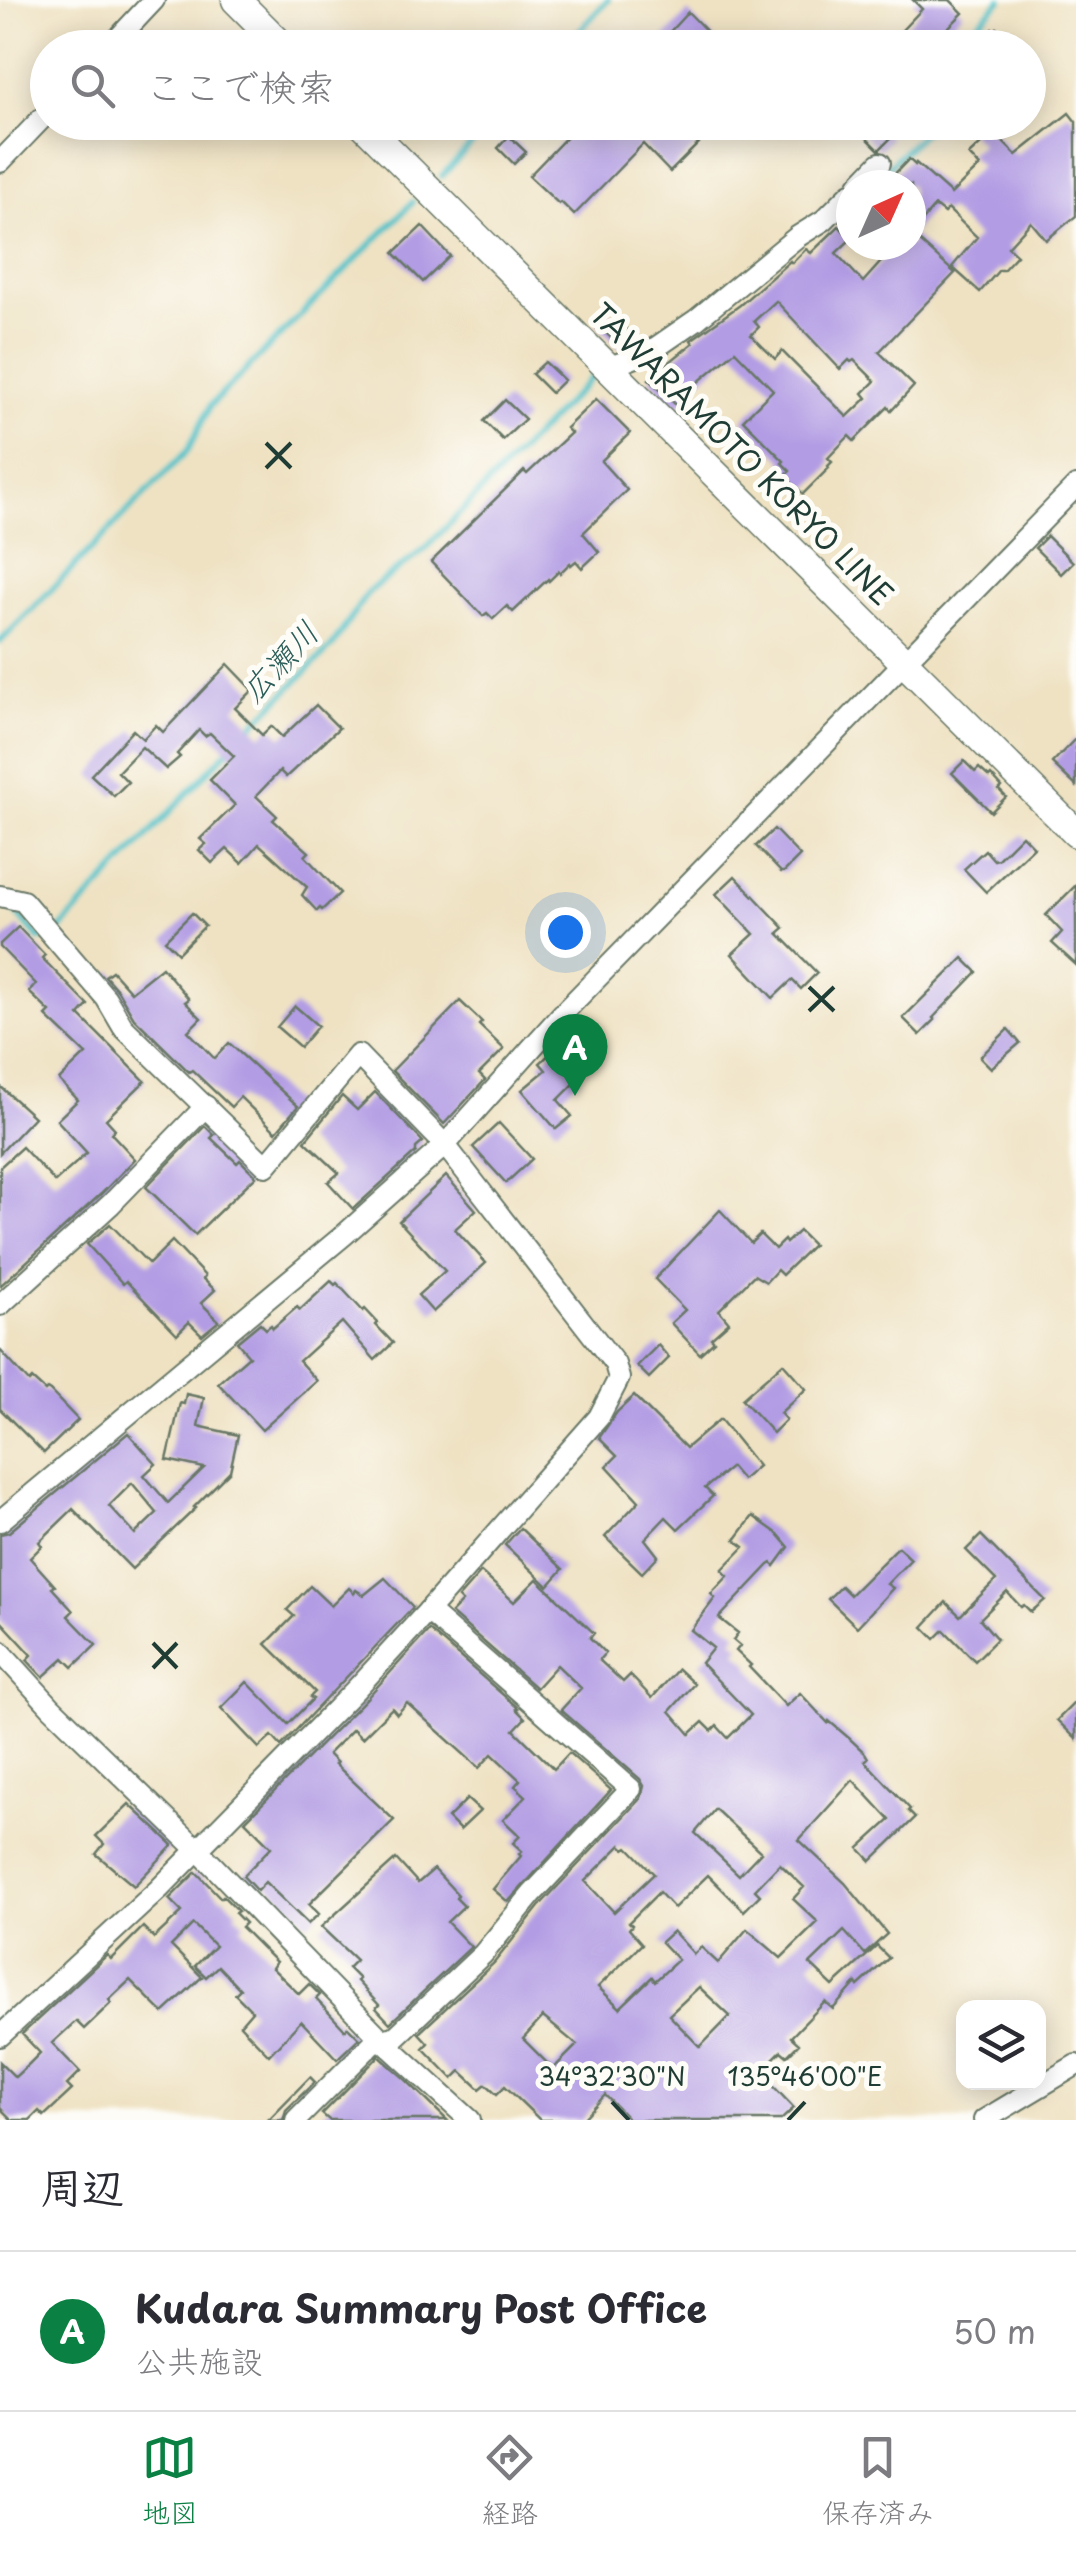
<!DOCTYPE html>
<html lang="ja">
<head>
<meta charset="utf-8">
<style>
	:root { --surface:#fff; --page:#f7f7f7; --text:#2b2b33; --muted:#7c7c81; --line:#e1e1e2; --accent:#0b8043 }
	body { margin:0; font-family:"Playpen Sans","Klee One",sans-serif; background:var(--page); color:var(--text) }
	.controls { position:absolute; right:30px; bottom:30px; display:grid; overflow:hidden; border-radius:20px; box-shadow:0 5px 25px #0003 }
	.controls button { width:90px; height:90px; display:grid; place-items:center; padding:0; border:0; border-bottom:2px solid var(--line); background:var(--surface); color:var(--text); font:50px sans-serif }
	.compass { position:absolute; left:836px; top:170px; width:90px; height:90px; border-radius:50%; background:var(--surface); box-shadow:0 5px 25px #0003; rotate:45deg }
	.you { position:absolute; left:565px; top:932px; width:35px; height:35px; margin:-25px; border:8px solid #fff; border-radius:50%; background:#1a73e8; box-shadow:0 0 0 15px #1a73e833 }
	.badge { display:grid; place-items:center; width:65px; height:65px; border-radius:50%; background:var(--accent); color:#fff; font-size:32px; font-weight:700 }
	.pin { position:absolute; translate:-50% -82px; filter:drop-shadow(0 2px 5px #0008) }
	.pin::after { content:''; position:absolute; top:52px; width:35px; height:30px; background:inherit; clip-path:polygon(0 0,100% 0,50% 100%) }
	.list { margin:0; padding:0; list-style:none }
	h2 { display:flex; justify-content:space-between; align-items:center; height:130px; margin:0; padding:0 40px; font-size:42px }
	h2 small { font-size:32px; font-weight:400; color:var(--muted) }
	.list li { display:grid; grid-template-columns:65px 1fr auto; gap:30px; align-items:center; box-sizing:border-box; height:160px; padding:0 40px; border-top:2px solid var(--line) }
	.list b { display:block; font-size:38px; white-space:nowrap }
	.list p { margin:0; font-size:32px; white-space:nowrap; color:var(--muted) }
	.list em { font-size:32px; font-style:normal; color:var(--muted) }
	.icon { flex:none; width:55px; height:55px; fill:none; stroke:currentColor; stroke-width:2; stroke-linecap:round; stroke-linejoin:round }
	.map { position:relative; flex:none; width:1076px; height:2120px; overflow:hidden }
	.search { position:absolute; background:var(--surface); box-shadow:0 5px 25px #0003; left:30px; right:30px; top:30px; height:110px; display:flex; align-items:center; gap:25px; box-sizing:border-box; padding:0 35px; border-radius:55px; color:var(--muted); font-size:38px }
	.sheet { height:290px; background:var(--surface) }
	nav { display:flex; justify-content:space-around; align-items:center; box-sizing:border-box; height:140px; border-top:2px solid var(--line); background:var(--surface); font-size:28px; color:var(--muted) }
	nav a { display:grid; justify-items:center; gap:5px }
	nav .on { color:var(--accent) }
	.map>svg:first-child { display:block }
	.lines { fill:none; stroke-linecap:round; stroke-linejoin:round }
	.stream { stroke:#54c2c9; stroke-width:6 }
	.building { fill:#b29ce4; fill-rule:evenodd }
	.minor-casing { stroke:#687766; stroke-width:24 }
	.major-casing { stroke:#687766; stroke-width:31 }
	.minor { stroke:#fff; stroke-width:20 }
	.major { stroke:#fff; stroke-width:28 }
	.ticks { fill:none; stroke:#1f3d34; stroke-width:4 }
	.labels { text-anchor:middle; stroke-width:10; stroke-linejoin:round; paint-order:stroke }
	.street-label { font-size:30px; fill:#1f3d34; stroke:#fdfcf7 }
	.water-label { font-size:32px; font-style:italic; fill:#2c5e59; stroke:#fdfcf7 }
	.ticks-label { font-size:25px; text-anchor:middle; fill:#1f3d34; stroke:#fdfcf7; stroke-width:10; stroke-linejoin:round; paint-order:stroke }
</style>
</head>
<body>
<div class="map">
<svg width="1076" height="2120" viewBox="0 0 1076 2120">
	<rect width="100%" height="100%" fill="#fdfcf7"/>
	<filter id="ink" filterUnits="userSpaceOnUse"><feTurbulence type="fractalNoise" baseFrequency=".01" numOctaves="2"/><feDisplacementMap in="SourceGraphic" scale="20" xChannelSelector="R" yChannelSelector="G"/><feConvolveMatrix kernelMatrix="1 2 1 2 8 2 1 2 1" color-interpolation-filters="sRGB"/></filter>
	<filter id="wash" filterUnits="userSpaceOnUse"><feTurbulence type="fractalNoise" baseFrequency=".0048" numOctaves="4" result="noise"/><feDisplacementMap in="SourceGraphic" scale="40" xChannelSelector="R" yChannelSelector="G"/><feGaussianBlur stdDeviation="2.25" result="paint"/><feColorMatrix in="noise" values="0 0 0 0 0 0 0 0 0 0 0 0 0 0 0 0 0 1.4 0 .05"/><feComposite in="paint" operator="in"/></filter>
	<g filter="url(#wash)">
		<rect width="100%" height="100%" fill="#efe2c3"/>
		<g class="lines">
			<g class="stream">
				<polyline points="563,48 608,0"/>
				<polyline points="954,48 1001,0"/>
				<polyline points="885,170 934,122"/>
				<polyline points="442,176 492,122"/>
				<polyline points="0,642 188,450 210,406 413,202"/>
				<polyline points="248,730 333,645 368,592 426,548 592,377"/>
				<polyline points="11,906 40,939 60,929 232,746"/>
			</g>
		</g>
		<g id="blocks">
			<g class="building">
				<polygon points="913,0 950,0 963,13 928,48 885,48 922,9"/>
				<polygon points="688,12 723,48 655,48"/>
				<polygon points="997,28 1017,48 975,48 993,29 995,31"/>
				<path d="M1069 113 1076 122V216L1046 240 1031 222 1008 247 1017 255 1003 270H999L980 292 952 267 977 237 948 209 944 213 935 206 911 234 955 273 879 352 914 386 891 411 888 407 854 441 849 436 828 458 832 462 828 466 829 468 803 494 785 476 790 471 782 463 784 461 743 420 773 390 735 351 685 393 688 396 678 407 649 379 693 343 691 340 740 305 790 261 792 263 806 249 811 253 839 226 851 239 836 253 863 282 888 254 878 245H911V185H884L909 159 915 165 916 163 951 194 980 166 969 155 981 144 960 122H983L1016 155ZM776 301 840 369 849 360 851 362 854 360 875 381 863 393 867 398 847 417 782 351 775 359 751 335 759 327 754 321Z"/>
				<polygon points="581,122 720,122 670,172 643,144 574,215 561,202 559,204 529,176"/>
				<polygon points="875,122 881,122 890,132 887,135 890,139 879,150 863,134"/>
				<polygon points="509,136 526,152 514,164 498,148"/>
				<polygon points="422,226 450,256 423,282 394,253"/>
				<polygon points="609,312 634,336 621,348 597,324"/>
				<polygon points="545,362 564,380 551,393 532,374"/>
				<polygon points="596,399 630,433 601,461 627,490 583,533 599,552 582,568 576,561 571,565 570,563 560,573 559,571 549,581 548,579 513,612 507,606 493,619 487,613 483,616 431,562 524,471 527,474 571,433 566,428"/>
				<polygon points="505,400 525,419 503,440 484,421"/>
				<polygon points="1047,536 1073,562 1061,574 1035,548"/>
				<polygon points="228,664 253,690 235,708 262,735 271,726 282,737 316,705 339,728 286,777 280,771 256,796 277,816 273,820 309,852 305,856 340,893 322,910 320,908 317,911 302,895 307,887 259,844 242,863 227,849 212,863 199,850 206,844 200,839 235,805 210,780 234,756 210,733 205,736 199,730 177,754 180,757 166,769 142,747 118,772 128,782 114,796 91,775 133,730 143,739 156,725 163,732"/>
				<polygon points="1076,738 1076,786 1052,763"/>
				<polygon points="964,761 975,772 979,768 989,777 991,775 1002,787 999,790 1006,797 991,812 952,773"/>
				<polygon points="774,829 800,856 784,872 781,872 756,846"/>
				<polygon points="1022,835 1034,847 986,892 964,869 985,850 994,860 998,859"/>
				<polygon points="735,876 784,928 778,933 817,973 801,989 792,980 773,998 732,954 754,934 716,894"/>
				<polygon points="1076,885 1076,965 1052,943 1062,932 1046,915"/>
				<polygon points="192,913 205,926 178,953 165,940"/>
				<polygon points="18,927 45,955 42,958 88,1005 79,1015 145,1081 106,1119 115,1129 111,1133 135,1159 101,1194 0,1286 0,1167 22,1147 55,1182 87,1153 57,1120 78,1100 59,1080 86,1054 46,1016 50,1012 29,992 36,984 0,947 0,944"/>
				<polygon points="963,958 977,972 933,1018 935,1020 920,1035 903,1018"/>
				<polygon points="162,967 189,999 185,1002 201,1018 188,1031 213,1057 215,1058 229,1043 298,1106 276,1132 240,1097 231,1107 192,1070 189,1072 134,1018 118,991 105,976 112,971 131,992"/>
				<polygon points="460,1001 482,1022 479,1025 504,1049 479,1074 485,1080 444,1124 392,1071"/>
				<polygon points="295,1006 318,1026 300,1047 277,1027"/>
				<polygon points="1008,1029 1020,1043 991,1068 980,1057"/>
				<polygon points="554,1050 580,1078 558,1100 572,1116 556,1129 522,1090 546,1070 540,1063"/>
				<polygon points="0,1086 34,1117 0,1153"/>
				<polygon points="375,1092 423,1142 416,1148 416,1152 353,1209 328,1182 339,1173 305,1141 342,1096 357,1110"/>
				<polygon points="499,1123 532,1159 506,1183 473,1147"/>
				<polygon points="205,1126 214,1135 211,1138 237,1163 240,1160 256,1176 195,1235 146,1187"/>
				<polygon points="446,1176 476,1210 455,1229 486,1263 433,1312 418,1295 445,1271 399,1221"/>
				<polygon points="720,1210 751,1243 760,1234 775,1249 784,1240 786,1243 799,1231 813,1245 782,1275 777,1270 766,1282 754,1275 719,1310 729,1322 711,1338 714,1341 700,1354 671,1323 685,1310 655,1279"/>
				<polygon points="110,1224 149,1264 172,1241 205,1276 203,1279 215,1290 201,1303 219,1321 202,1335 189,1322 177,1334 126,1281 123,1284 87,1244"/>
				<polygon points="331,1281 335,1285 337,1283 363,1311 365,1309 378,1323 376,1325 393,1343 375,1360 342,1322 299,1361 317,1381 262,1430 218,1383 249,1356 237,1342 260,1323 266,1329 271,1325 273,1328 297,1307 300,1310"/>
				<polygon points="658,1345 669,1358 649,1378 637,1366"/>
				<polygon points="0,1350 29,1382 32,1379 45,1391 47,1389 50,1391 78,1420 44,1453 0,1409"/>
				<polygon points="783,1363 806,1389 780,1413 786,1420 773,1433 742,1399"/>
				<path d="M186 1394 204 1398 198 1426 238 1435 230 1471 194 1507 196 1508 132 1569 73 1509 39 1542 42 1546 30 1558 55 1586 52 1588 73 1611 68 1616 96 1645 73 1667 64 1658 43 1677 27 1660 32 1655 0 1620V1534L9 1532 128 1433 156 1464 144 1475 168 1503 204 1468 167 1460 180 1403 184 1404ZM132 1483 157 1513 135 1534 109 1506Z"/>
				<polygon points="634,1396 686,1448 720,1419 758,1466 742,1480 731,1467 705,1488 713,1496 678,1529 666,1517 645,1539 658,1556 642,1573 605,1537 639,1501 607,1466 617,1456 599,1438 617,1412"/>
				<path d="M753 1516 778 1534 789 1547 775 1566 772 1563 769 1565 719 1618 738 1633 733 1640 740 1646 736 1651 751 1665 749 1667 786 1706 800 1693 828 1723 829 1721 850 1739 865 1753 868 1758 865 1761 910 1809 908 1811 915 1818 871 1861 859 1848 890 1820 853 1780 799 1840 845 1883 887 1934 865 1954 844 1931 810 1964 833 1986 877 1946 889 1958 858 1986 856 1983 833 2009 825 2002 791 2037 799 2044 787 2056 781 2051 760 2072 794 2108 781 2120H629L605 2095 582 2120H540L505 2086 497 2094 486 2084 480 2089 461 2071 453 2079 423 2048 428 2043 419 2033 494 1963 542 1903 641 1798 644 1786 640 1779 561 1710 581 1688 557 1665 536 1688 451 1613 462 1602 458 1598 481 1572 514 1602 537 1579 594 1633 590 1638 605 1653 599 1660 623 1682 630 1675 652 1698 678 1669 694 1684 670 1711 690 1734 703 1722 712 1731 717 1726 728 1738 751 1715 701 1663 713 1648 691 1630 715 1598 711 1594 728 1576 722 1570 744 1547 735 1540ZM715 1809 761 1852 739 1875 695 1833ZM621 1845 625 1849 628 1847 654 1874 614 1912 585 1881ZM780 1864 804 1887 793 1899 818 1922 781 1958 747 1929 718 1963 701 1947 694 1954 673 1931 661 1942 678 1960 655 1981 652 1977 620 2008 598 1987 642 1944 629 1929 632 1925 629 1922 659 1892 674 1908 708 1875 744 1911 760 1895 755 1890ZM699 1987 730 2016 700 2047 669 2015ZM543 2017 577 2045 553 2069 523 2039Z"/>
				<polygon points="520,1528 563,1569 548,1586 505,1545"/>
				<polygon points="981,1535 1045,1600 1031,1612 1024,1605 1021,1607 1007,1592 980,1619 997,1639 975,1661 944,1630 935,1639 923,1627 946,1602 960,1616 996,1580 966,1550"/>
				<polygon points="898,1547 911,1559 887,1584 893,1588 857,1627 828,1599 841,1586 850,1595"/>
				<polygon points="385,1578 413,1607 281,1746 272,1736 259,1748 221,1708 247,1682 288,1724 313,1699 310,1697 315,1692 266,1644 294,1616 287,1610 310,1586 331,1606 349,1588 354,1593 356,1590 364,1595"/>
				<polygon points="429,1630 518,1708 516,1709 525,1718 514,1730 554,1769 569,1753 611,1790 508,1902 493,1889 521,1856 519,1854 522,1851 513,1843 520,1836 503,1820 526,1796 515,1786 520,1780 492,1754 479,1768 407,1703 397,1714 392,1708 362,1738 353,1729 328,1754 337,1763 335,1764 394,1820 309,1904 319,1914 308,1924 265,1882 257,1891 243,1876 271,1847 245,1821 366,1699"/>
				<polygon points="1076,1701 1076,1739 1057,1720"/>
				<polygon points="467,1799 480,1811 460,1830 448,1818"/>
				<polygon points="129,1804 173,1845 134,1886 96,1854 104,1844 96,1836"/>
				<polygon points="396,1859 418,1883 434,1869 458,1895 456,1898 464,1906 447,1922 471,1947 390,2023 376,2008 379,2005 357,1981 359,1979 348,1968 356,1960 321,1927"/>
				<polygon points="196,1872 221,1898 223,1896 238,1911 235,1913 245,1923 241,1927 276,1962 272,1968 299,1994 309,1984 320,1995 316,1999 345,2030 348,2027 359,2038 337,2059 301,2021 269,2055 240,2025 252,2011 235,1994 240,1989 218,1966 206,1977 195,1966 215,1946 193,1924 171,1946 202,1977 163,2013 130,1980 109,2000 111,2003 84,2029 76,2021 52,2043 80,2072 67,2085 72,2090 44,2116 39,2111 30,2120 12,2120 0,2108 0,2062 15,2077 29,2064 40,2053 22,2034 107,1955 111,1959 143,1927 154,1938 182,1912 169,1899"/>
				<polygon points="379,2056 404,2078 447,2120 329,2120 322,2114"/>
				<polygon points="310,2077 315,2082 286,2110 283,2120 268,2120"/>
			</g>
		</g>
	</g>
	<g filter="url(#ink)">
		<use href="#blocks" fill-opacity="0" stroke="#687766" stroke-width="2.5"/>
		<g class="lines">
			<defs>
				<g id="minor">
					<polyline points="109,48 154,0"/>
					<polyline points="0,162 48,112"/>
					<polyline points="859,185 880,163"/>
					<polyline points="608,368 651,351 696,320 797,237 824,220 851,193"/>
					<polyline points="0,896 23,901 106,998 123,1027 266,1166 358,1055 445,1145 615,1364 619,1378 599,1417 428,1611 356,1689 159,1889 0,2036"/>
					<polyline points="0,1305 111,1204 206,1106"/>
					<polyline points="0,1521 344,1235 445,1145 563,1013 1076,486"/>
					<polyline points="0,1651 51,1707 198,1850 382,2040 470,2120"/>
					<polyline points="296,2120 373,2043 396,2036 483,1954 532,1894 631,1789 428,1611"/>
					<polyline points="984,2120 1076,2065"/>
				</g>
				<g id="major">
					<polyline points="236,0 284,48"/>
					<polyline points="361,122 1076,833"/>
				</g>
			</defs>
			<use href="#minor" class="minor-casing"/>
			<use href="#major" class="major-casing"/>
			<use href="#minor" class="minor"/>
			<use href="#major" class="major"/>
		</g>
	</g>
	<path class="ticks" d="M266 443 291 468M266 468 291 443M809 987 834 1011M809 1011 834 987M153 1643 177 1668M153 1668 177 1643M612 2102 629 2120M788 2120 805 2102"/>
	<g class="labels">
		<g class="street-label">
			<text transform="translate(741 455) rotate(45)" y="10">TAWARAMOTO KORYO LINE</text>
		</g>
		<g class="water-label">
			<text transform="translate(280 662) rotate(-47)" y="11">広瀬川</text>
		</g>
	</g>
	<g class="ticks-label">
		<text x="612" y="2086">34°32'30"N</text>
		<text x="805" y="2086">135°46'00"E</text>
	</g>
</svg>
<div class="controls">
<button><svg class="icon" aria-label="layers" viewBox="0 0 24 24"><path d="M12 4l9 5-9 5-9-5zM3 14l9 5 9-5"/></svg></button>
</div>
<svg class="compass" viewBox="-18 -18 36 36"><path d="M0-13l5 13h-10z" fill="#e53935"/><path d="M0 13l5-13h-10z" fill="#7c7c81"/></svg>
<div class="you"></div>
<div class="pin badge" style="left:575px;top:1096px">A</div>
<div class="search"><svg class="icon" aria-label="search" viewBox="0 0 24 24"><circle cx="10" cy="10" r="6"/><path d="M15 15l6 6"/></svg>ここで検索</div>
</div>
<section class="sheet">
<h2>周辺<small></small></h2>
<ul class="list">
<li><span class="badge">A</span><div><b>Kudara Summary Post Office</b><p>公共施設</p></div><em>50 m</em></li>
</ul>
</section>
<nav>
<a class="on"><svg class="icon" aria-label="map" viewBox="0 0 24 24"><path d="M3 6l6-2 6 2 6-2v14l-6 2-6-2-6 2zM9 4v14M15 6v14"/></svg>地図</a>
<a><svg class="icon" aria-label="directions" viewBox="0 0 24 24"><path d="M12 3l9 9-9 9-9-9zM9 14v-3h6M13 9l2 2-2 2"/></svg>経路</a>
<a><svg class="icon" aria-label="saved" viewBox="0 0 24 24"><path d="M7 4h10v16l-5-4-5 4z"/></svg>保存済み</a>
</nav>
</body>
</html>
